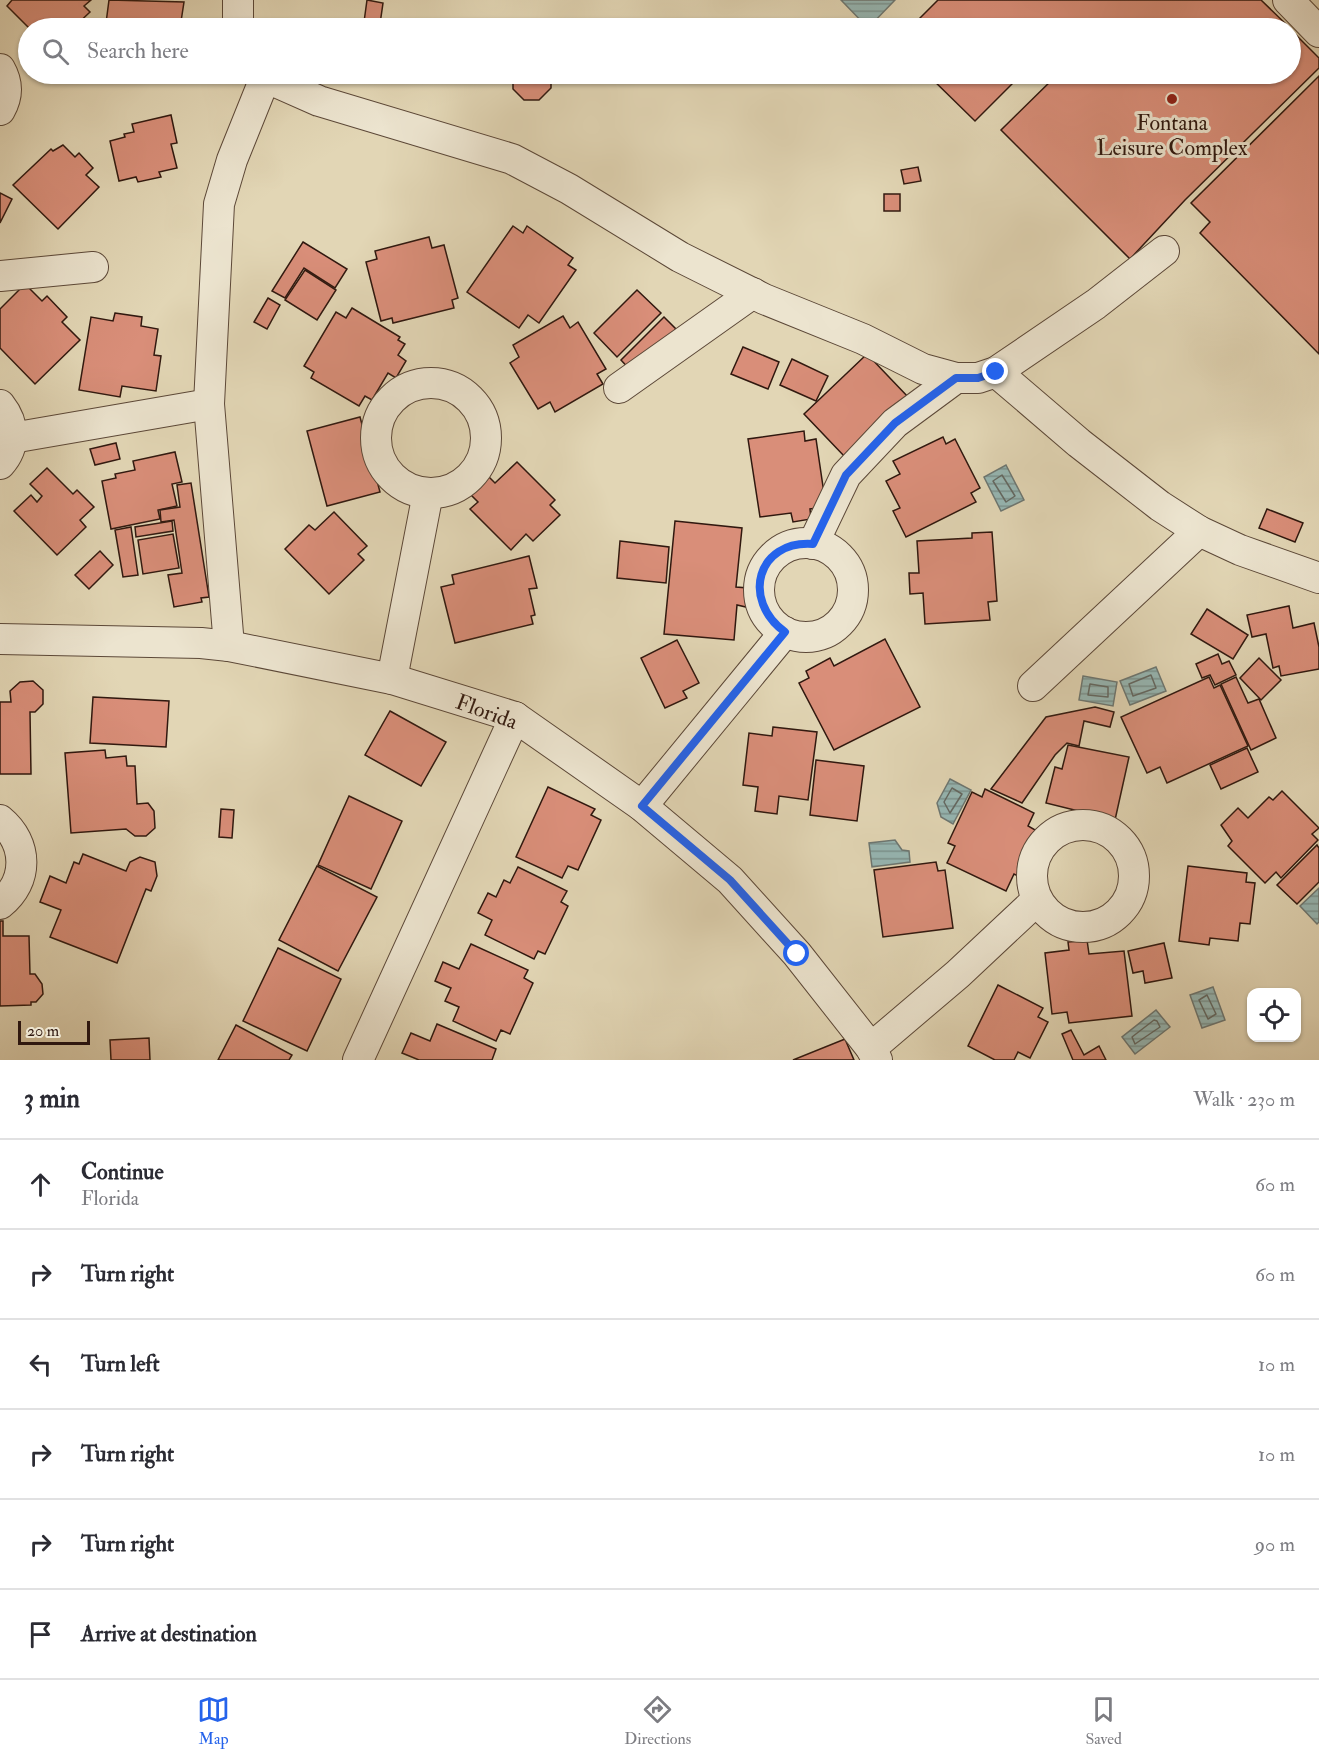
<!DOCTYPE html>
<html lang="en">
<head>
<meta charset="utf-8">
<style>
	:root { --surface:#fff; --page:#f7f7f7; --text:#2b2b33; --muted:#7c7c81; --line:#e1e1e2; --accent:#2563eb }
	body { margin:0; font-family:"IM FELL Double Pica",serif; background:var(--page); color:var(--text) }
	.controls { position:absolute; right:18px; bottom:18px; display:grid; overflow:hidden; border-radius:12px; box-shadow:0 2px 4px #0004 }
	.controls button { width:54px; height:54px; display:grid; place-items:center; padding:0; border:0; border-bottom:2px solid var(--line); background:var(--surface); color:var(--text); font:30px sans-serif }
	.scale { position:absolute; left:18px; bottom:15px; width:72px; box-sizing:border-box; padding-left:6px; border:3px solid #30180f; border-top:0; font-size:16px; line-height:21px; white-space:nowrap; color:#30180f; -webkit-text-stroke:4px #ece4cf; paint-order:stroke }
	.stop { position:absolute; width:18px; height:18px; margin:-14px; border:4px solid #2563eb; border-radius:50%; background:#fff }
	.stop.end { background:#2563eb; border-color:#fff; box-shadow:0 2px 6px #0008 }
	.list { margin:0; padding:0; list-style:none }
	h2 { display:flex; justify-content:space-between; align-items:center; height:78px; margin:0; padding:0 24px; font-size:26px }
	h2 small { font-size:20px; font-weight:400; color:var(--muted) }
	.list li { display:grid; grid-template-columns:39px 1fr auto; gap:18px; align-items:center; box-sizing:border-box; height:90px; padding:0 24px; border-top:2px solid var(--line) }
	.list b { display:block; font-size:22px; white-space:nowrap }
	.list p { margin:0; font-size:20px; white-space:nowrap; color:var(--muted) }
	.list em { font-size:20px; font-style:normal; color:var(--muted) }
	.icon { flex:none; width:33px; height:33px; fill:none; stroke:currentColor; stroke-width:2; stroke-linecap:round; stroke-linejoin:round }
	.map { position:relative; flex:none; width:1319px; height:1060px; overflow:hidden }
	.search { position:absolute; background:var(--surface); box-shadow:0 2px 4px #0004; left:18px; right:18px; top:18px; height:66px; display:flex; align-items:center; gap:15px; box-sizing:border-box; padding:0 21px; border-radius:33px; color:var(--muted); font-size:22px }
	.sheet { height:618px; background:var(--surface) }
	nav { display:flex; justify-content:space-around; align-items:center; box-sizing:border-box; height:84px; border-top:2px solid var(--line); background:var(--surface); font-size:16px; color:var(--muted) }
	nav a { display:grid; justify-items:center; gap:3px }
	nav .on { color:var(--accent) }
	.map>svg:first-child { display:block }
	.water { fill:url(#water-rules); stroke:#6d7772; stroke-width:1.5 }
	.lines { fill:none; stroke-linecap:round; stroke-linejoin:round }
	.shore { stroke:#636862; stroke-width:1.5 }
	.building { fill:#d98e79; stroke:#30180f; stroke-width:1.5 }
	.minor-casing { stroke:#5c4838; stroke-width:32 }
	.minor { stroke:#ece4cf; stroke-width:30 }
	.route { stroke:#2563eb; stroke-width:8 }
	.poi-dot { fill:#8f2418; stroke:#ece4cf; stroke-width:2 }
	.labels { text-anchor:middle; stroke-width:6; stroke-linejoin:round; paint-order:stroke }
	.poi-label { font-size:22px; fill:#30180f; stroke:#ece4cf }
	.street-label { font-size:22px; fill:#30180f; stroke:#ece4cf }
</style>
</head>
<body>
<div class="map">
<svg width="1319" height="1060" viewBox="0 0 1319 1060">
	<defs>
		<pattern id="water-rules" width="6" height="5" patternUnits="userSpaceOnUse" patternTransform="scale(1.5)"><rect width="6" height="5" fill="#96b7b4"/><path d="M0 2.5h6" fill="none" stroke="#7b9491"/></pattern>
	</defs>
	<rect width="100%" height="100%" fill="#e2d6b5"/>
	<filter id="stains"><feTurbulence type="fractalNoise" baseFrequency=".00333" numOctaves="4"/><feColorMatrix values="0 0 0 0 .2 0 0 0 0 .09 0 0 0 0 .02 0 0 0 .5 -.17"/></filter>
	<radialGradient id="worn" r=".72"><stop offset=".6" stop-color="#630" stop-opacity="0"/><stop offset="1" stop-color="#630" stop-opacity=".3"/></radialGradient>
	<g class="water">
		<polygon points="841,0 895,0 868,28"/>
		<polygon points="1006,465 1024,500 1001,511 984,477"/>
		<polygon points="1156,667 1166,691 1130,705 1120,681"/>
		<polygon points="1083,676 1117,682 1113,706 1079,700"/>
		<polygon points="950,779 971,790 953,824 941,817 937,803"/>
		<polygon points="895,840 902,850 909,851 910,862 872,867 869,843"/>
		<polygon points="1319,888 1319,922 1317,924 1300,906"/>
		<polygon points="1213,987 1225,1020 1202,1028 1190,995"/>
		<polygon points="1156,1010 1170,1027 1135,1054 1122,1037"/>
	</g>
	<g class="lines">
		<g class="shore">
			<polygon points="1002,475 1015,496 1006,502 993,481"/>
			<polygon points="1151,675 1156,688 1133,696 1129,684"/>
			<polygon points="1090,684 1108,687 1108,697 1088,695"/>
			<polygon points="952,788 962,794 950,813 944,802"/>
			<polygon points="1207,995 1216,1014 1208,1019 1199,1000"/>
			<polygon points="1154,1020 1157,1021 1160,1027 1135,1044 1132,1037"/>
		</g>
	</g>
	<g class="building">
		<polygon points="12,0 91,0 84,6 90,12 73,28 29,28 7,6"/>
		<polygon points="109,0 184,2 180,28 148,28 106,23"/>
		<polygon points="367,0 383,3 380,24 364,22"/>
		<polygon points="938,0 1261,0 1290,28 910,28"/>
		<polygon points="1290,29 1319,58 1319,68 1185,200 1130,259 1001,130 1058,74 1290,74"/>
		<polygon points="513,74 551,74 551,88 539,100 524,100 513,89"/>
		<polygon points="927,74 1022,74 975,121"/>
		<polygon points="1319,76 1319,354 1200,233 1210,222 1191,203"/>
		<polygon points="171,115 177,143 171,144 177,168 159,172 161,177 138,182 136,177 119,181 110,141 125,137 124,134 134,132 132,124"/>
		<polygon points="63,145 75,157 79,153 93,168 86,175 99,187 58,229 13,185 51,149 53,151"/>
		<polygon points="918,167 921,181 904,184 901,170"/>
		<polygon points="0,193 12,199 0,223"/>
		<rect x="884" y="194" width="16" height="17"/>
		<polygon points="513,226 523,233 527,226 573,258 568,265 576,270 539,323 528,315 519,328 467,292"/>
		<polygon points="429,237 432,248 444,245 458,298 452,300 454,308 393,323 392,318 381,321 366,262 377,259 375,251"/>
		<polygon points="303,242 347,269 335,288 304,268 285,298 272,291"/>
		<polygon points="305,270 336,290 317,320 285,300"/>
		<polygon points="25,284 42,301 47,296 67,317 62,322 80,340 35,384 0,348 0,309"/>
		<polygon points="637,290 661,313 617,357 594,333"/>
		<polygon points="268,298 280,305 267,329 254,322"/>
		<polygon points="352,308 400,337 398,340 405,344 398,355 406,361 396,378 388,373 372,400 365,396 359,406 311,378 314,372 304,366 336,312 346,318"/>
		<polygon points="115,313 142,317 141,326 158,329 154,355 161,356 156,391 122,386 120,397 79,390 91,317 113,321"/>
		<polygon points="563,316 570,328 578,322 606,369 597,374 603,384 555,412 550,402 538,409 510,363 519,357 513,345"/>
		<polygon points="664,317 676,329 633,373 621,360"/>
		<polygon points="743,347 779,362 768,389 731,374"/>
		<polygon points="867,354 909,398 845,457 804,414"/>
		<polygon points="792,359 828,376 816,401 780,385"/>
		<polygon points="360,417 367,443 375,442 384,475 376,477 380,492 327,506 307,431"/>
		<polygon points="804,431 805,441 816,439 826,507 810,509 811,519 793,522 791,513 760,517 748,439"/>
		<polygon points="943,437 946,444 955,439 980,488 971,493 976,502 906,537 893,511 900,508 886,481 900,474 893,461"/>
		<polygon points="116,443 120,459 95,465 90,449"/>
		<polygon points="175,452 182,482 172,484 177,506 158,510 160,519 111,529 102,481 116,478 115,474 135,470 133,461"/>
		<polygon points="517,462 555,500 550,505 560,515 533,541 526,534 511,550 470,509 478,502 470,494 488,476 495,483"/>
		<polygon points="47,468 73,494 77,490 94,507 80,520 86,527 57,555 14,511 31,495 37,502 42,496 30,484"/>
		<polygon points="191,483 209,597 201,598 202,602 174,607 168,575 182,573 174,520 161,522 160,510 180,507 177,485"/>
		<polygon points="1267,509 1303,523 1295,542 1259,528"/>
		<polygon points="334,512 367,546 358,554 364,560 329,594 285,549 309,525 315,530"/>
		<polygon points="172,521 173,531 136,537 135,527"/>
		<polygon points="675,521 742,528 736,587 748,588 746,607 737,605 734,640 664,634"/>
		<polygon points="131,527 138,575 123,577 115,530"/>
		<polygon points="992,532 997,601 988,602 990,620 925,624 923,593 910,594 909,573 919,573 917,541 972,538 972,533"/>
		<polygon points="173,534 179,568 143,574 138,540"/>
		<polygon points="620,541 669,547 666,583 617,578"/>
		<polygon points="100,551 113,565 89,589 75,575"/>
		<polygon points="529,556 537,588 529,589 535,615 531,616 533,624 455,643 441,587 454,584 452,575"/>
		<polygon points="1289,606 1293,628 1314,623 1319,647 1319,669 1281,676 1279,666 1273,668 1266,634 1252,637 1247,615"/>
		<polygon points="1207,609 1248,635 1233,659 1191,634"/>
		<polygon points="885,639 920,707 834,750 799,683 809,678 806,671 830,658 834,666"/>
		<polygon points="677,640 699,683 683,691 687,698 665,708 641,658"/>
		<polygon points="1218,654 1222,664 1229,661 1236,675 1215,685 1210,675 1202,678 1196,664"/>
		<polygon points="1259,658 1281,680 1261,700 1240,678"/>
		<polygon points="1209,677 1214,688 1220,685 1248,746 1167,783 1160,767 1147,773 1121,717"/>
		<polygon points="1236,677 1248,703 1259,699 1276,738 1251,750 1221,684"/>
		<polygon points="33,681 43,690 43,704 35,712 30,712 31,774 0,774 0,702 11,702 10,691 20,682"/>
		<polygon points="93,697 169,701 166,747 90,743"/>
		<polygon points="1095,707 1114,712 1110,727 1084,721 1079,746 1067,743 1055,755 1022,803 991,789 1046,717"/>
		<polygon points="390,711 446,742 421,786 365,755"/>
		<polygon points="773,727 817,732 808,800 779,796 777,814 755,811 758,787 743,785 749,733 772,736"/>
		<polygon points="1068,745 1129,757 1115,820 1046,803 1055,767 1062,769"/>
		<polygon points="1247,748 1258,772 1221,789 1210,765"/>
		<polygon points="105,750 106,758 126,756 127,766 135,766 137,804 148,803 154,811 155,828 146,836 135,836 126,829 71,833 65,753"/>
		<polygon points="816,760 864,766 857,821 810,815"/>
		<polygon points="548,787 595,809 591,815 601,820 578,870 568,866 562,878 516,857"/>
		<polygon points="985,789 1034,813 1028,826 1037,831 1024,857 1030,860 1022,878 1014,874 1006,891 947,863 955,846 948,843 972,792 982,797"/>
		<polygon points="1282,791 1319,828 1312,834 1318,840 1281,878 1276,872 1265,883 1228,846 1232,841 1221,825 1238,808 1248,818 1269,797 1273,800"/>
		<polygon points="349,796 402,821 371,889 318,865"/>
		<polygon points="221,809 234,810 232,838 219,837"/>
		<polygon points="1317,845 1319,848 1319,882 1297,904 1277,885"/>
		<polygon points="83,854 126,871 130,862 140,857 155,862 157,876 151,891 146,889 117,963 50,937 61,910 40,902 50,876 66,883 74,862 79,864"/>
		<polygon points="936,862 938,871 945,870 953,928 883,937 874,870"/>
		<polygon points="317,866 377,897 338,971 279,940"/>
		<polygon points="1188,866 1247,873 1246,882 1255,883 1250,924 1240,923 1238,941 1210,938 1209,945 1179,941"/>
		<polygon points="518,867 567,891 561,902 568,906 545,954 538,951 534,959 485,935 492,920 478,913 488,893 496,897 504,880 510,883"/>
		<polygon points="0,921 3,921 3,936 29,936 30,974 35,974 42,984 43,994 36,1002 31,1002 31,1005 0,1006"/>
		<polygon points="1087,940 1089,954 1124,951 1132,1016 1069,1023 1067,1012 1052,1014 1045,953 1069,950 1068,942"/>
		<polygon points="1164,943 1172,978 1145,983 1143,971 1133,973 1128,951"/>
		<polygon points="471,944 528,970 524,978 533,983 510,1034 501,1030 496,1041 453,1021 459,1007 445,1001 451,988 435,981 443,962 459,969"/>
		<polygon points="278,948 341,979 307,1051 243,1021"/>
		<polygon points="998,985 1043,1008 1038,1017 1048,1022 1030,1058 1018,1052 1014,1060 995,1060 968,1046"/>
		<polygon points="437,1024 496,1049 492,1060 419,1060 402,1053 411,1033 430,1041"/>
		<polygon points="236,1025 292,1055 289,1060 218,1060"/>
		<polygon points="1071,1030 1084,1055 1099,1046 1106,1060 1073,1060 1062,1034"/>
		<polygon points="149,1038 150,1060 111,1060 110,1040"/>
		<polygon points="845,1039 854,1060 793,1060"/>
	</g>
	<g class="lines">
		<defs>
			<g id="minor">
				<polyline points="1288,0 1319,32"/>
				<polyline points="238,28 238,0"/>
				<path d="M0 69C8 83 8 96 0 110"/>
				<polyline points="258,74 319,101 512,159 569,189 680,257 764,299 863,339 923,369 956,378 978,378 996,372 1096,304 1164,251"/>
				<polyline points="0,276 93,267"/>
				<polyline points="996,372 1079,443 1160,506 1199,531 1240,550 1319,578"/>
				<circle cx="431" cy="438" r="55"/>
				<polyline points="619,388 753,293"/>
				<path d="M0 405C15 424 16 446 0 464"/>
				<polyline points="12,438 209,404"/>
				<circle cx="806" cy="590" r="47"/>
				<polyline points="813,544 846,475 895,423 956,378"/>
				<polyline points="0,639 201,643 229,646 392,679 515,717 642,806 730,880 797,954 871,1048 877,1060"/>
				<polyline points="229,646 209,404 219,204 232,160 265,78"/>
				<polyline points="392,679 428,493"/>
				<polyline points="1033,686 1199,531"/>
				<polyline points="642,806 785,632"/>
				<path d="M0 820C28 843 29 881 0 904"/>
				<circle cx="1083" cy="876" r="51"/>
				<polyline points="871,1048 958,974 1037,900"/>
				<polyline points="358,1060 515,717"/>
			</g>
		</defs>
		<use href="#minor" class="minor-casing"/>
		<use href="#minor" class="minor"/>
	</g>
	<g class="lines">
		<path class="route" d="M797 954 730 880 642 806 785 632C741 600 757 540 813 544L846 475 895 423 956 378H978L996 372"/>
	</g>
	<circle class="poi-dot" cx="1172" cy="99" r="6"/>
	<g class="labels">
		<g class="poi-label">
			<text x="1172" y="130">Fontana<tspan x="1172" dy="25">Leisure Complex</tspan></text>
		</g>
		<g class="street-label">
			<text transform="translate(487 711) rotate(20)" y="8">Florida</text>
		</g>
	</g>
	<rect width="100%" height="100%" filter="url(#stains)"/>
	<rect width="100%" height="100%" fill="url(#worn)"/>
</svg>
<div class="controls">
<button><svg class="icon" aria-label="locate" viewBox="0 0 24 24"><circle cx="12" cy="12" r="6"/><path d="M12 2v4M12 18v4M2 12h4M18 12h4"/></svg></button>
</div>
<div class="scale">20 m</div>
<div class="stop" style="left:797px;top:954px"></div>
<div class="stop end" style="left:996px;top:372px"></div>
<div class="search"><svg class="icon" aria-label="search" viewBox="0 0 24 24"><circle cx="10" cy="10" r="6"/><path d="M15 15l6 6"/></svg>Search here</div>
</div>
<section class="sheet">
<h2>3 min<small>Walk · 230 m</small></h2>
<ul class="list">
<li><svg class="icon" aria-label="ahead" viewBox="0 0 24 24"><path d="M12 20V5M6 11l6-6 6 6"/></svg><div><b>Continue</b><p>Florida</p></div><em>60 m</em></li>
<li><svg class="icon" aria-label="right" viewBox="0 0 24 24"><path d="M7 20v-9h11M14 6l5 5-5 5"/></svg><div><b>Turn right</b></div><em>60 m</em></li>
<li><svg class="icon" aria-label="left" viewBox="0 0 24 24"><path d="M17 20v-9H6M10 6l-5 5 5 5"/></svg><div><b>Turn left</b></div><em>10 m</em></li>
<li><svg class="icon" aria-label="right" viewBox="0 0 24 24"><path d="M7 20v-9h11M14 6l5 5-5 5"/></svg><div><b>Turn right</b></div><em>10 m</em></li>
<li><svg class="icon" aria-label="right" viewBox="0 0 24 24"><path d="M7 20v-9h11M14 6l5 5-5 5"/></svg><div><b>Turn right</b></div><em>90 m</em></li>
<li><svg class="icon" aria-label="arrive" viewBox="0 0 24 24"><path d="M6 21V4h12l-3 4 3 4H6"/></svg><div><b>Arrive at destination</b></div></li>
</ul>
</section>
<nav>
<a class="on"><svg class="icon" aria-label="map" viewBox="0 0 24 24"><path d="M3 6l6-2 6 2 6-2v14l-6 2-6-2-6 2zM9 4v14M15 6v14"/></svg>Map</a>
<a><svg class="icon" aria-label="directions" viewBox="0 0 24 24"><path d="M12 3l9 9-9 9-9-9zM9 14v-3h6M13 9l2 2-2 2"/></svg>Directions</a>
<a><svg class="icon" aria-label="saved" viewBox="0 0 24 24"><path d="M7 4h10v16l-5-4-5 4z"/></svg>Saved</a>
</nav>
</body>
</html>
